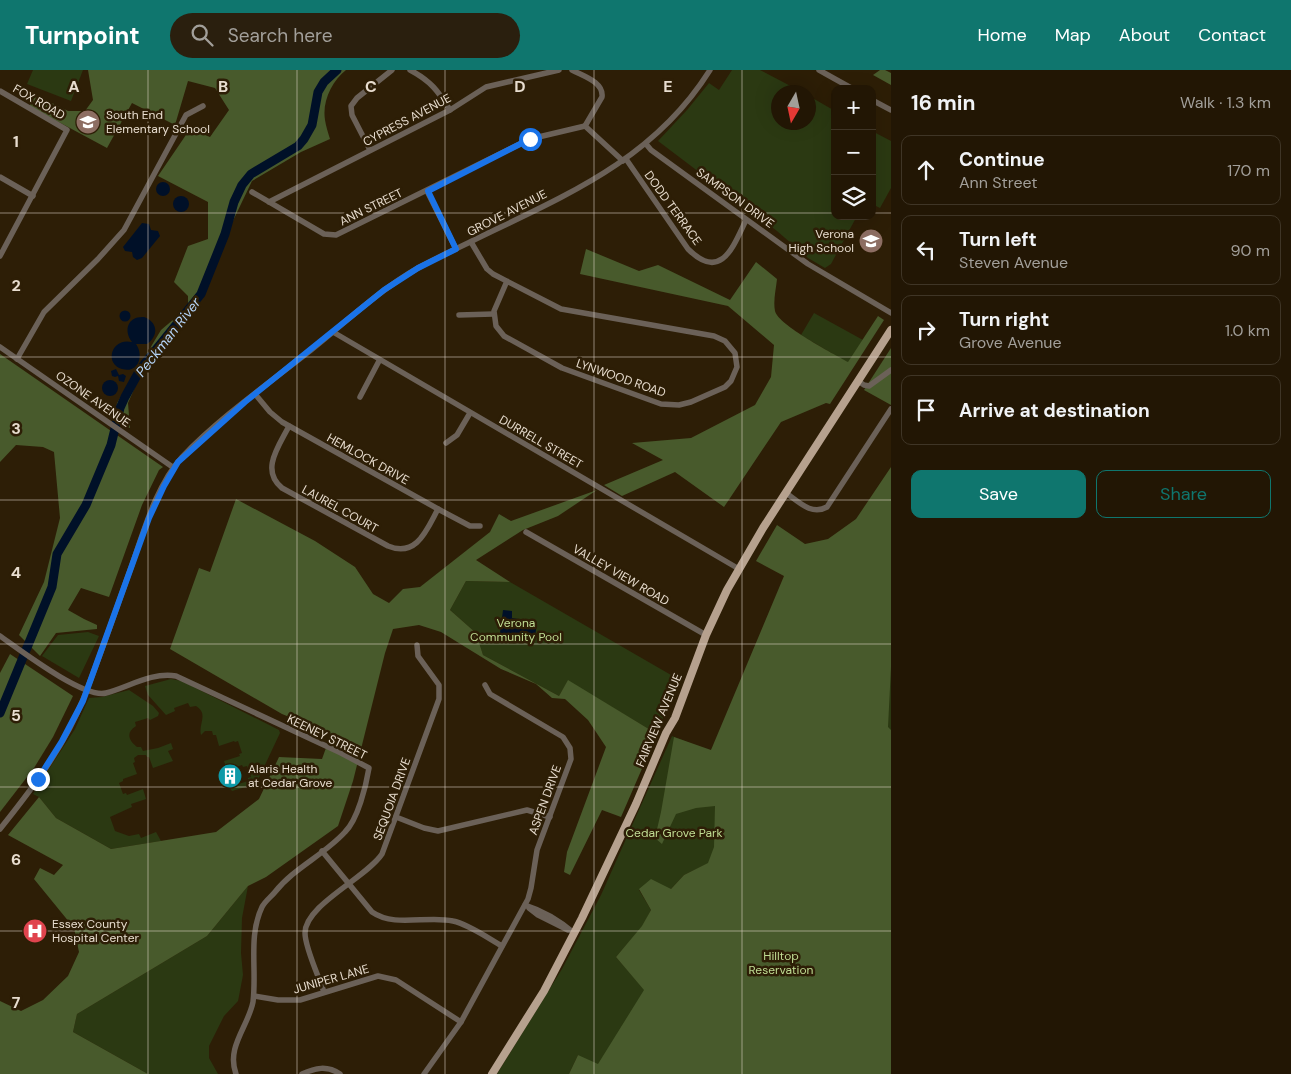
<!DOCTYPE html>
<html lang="en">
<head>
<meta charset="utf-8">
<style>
	:root { --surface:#221604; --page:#2a1f0e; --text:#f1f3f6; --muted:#a29f9a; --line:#3f3526; --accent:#0f766e }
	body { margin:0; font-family:"DM Sans",sans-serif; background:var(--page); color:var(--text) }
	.controls { position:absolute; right:15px; top:15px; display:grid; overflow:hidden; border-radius:10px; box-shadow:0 5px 20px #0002 }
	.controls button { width:45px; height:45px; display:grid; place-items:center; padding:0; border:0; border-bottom:1px solid var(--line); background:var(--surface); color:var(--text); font:25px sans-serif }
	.compass { position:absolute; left:771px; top:15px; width:45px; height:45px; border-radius:50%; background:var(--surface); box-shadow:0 5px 20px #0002; rotate:189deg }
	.stop { position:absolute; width:15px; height:15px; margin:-11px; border:4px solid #1a73e8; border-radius:50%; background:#fff }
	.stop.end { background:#1a73e8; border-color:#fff; box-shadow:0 1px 5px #0008 }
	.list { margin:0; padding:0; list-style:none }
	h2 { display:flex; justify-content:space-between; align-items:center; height:65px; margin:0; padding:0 20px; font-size:21px }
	h2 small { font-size:16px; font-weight:400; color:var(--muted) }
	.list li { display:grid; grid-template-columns:32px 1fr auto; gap:15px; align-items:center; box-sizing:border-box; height:70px; margin:0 10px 10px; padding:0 10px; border:1px solid var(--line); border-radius:10px }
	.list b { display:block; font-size:19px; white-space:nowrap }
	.list p { margin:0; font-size:16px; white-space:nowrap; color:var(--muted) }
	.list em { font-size:16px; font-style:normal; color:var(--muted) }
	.actions { display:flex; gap:10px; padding:15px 20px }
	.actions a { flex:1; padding:11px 0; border:1px solid var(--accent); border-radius:10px; text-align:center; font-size:18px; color:var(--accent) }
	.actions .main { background:var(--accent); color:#fff }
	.icon { flex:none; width:28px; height:28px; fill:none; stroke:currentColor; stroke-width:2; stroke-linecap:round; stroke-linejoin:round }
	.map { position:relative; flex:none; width:891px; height:1004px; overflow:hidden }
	header { display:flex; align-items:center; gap:30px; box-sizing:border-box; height:70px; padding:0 25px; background:var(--accent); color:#fff }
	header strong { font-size:24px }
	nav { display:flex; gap:28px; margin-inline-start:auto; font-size:18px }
	.search { width:350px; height:45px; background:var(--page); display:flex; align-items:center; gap:12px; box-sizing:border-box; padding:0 18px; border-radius:28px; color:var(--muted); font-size:19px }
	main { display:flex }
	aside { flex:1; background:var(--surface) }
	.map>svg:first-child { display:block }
	.green { fill:#2b3912; fill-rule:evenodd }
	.forest { fill:#485a2c }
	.water { fill:#001028 }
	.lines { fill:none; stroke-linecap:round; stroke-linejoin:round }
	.river { stroke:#001028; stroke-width:9 }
	.minor { stroke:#6b6158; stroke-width:5.5 }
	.major { stroke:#b6a18e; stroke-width:8 }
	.route { stroke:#1a73e8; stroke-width:6 }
	.grid { fill:none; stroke:#e8ddcf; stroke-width:1; stroke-opacity:0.55 }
	.labels { text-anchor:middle; stroke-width:5; stroke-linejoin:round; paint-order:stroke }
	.street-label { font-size:12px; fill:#e8ddcf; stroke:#2d1e06 }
	.poi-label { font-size:12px; fill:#e8ddcf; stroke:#2d1e06; text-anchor:start }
	.park-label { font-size:12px; fill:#c0dd94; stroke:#2d1e06 }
	.water-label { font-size:14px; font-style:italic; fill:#b5d4f8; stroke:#2d1e06 }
	.grid-label { font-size:16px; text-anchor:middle; font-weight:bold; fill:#e8ddcf; stroke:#2d1e06; stroke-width:5; stroke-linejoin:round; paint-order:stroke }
</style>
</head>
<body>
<header>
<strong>Turnpoint</strong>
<div class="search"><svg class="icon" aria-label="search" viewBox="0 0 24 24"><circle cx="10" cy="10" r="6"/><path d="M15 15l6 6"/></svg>Search here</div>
<nav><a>Home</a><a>Map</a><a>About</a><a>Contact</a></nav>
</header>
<main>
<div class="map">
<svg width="891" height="1004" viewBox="0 0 891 1004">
	<rect width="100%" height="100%" fill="#2d1e06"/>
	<g class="green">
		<polygon points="33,0 83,0 71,31 27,14"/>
		<polygon points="732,0 760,0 802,22 778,22 778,52 808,52 809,26 835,41 835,146 857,146 831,194 825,198 808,188 777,161 658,71 687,40 709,13 719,20"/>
		<polygon points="872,61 891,71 891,118 880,138 872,134"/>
		<polygon points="814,243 863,270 848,293 801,265"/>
		<path d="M891 444V1004H591L578 985 569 1004H497L562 899 601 825 672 666 710 681 847 491ZM707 794 645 919H644L616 887 643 856 651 840 639 820 671 819 684 805Z"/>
		<polygon points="466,511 510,512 678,609 657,664 568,611 559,626 483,585 476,563 450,540"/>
		<polygon points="88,562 99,566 79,608 42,586 58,565"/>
		<path d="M171 609 182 611 279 660 280 663 256 714 232 721 229 717 248 711V708L251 707 247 696 243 697 242 695 227 700 224 691 240 686 239 684 242 683 238 671 235 672 234 671 219 676 216 665H213L212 661H205L201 665C198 654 209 644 196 636L190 637 188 633 174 638 175 641 166 645 148 625 145 616Z"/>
		<path d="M129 620 153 636 159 643 158 646 150 650 148 648 135 652 136 656C126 662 128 670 137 677H141L143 681 158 678 171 673 173 679 168 681 173 691 153 698 149 687H147L146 685H138L134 688 135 692 133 693 137 704 123 709V711L119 713 123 724 126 723 127 725 143 719 146 729 131 734 132 737 110 747 115 761 129 766 139 764 141 768 156 762 161 771 111 779 56 748 39 727 33 724 75 659 89 628 102 627Z"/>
		<polygon points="248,816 242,848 241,883 243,905 239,926 238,931 224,946 209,976 209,988 218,1004 148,1004 73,962 77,944 207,866"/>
	</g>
	<g class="forest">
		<path d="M88 0H346C332 11 322 31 325 50 326 56 328 63 330 69L301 82 252 111 230 157 202 229 142 301 128 333 130 358 114 353 117 333 161 260 188 237V226L174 212 188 176 208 169V132L158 106 190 59 210 67 229 40 215 18 188 11 175 55 132 33 107 78 29 36 36 25 68 41H85L93 30Z"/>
		<polygon points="880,0 885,0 891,3 891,15 873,5"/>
		<path d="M586 179 639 201 658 195 730 230 756 192 777 209C776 219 773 231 775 241 778 255 834 284 848 292L878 246 884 250 830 334 826 333 781 352 724 437 675 402 622 426 604 415 663 390 632 373 691 368 755 335 771 307 774 275 728 236 580 204Z"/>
		<polygon points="891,278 891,335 864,320"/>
		<polygon points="0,284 163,397 159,400 142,435 109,527 81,518 68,540 84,549 97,555 97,559 56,563 40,586 19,565 44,512 60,448 54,382 43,377 16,375 0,392"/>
		<polygon points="891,397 891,597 888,657 891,660 891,1004 569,1004 578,985 598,994 644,920 616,887 642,856 651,840 639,819 651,809 671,819 684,805 708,793 714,777 715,736 696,738 676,744 662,774 655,768 661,742 674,667 711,680 784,506 756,491 777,455 805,474 828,469 856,449"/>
		<polygon points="597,420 558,446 523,460 476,490 510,512 466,511 450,540 476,563 483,585 559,626 568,610 657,664 621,747 602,740 570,805 564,802 567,782 606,677 588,650 565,629 552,628 536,614 501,599 441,562 419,555 393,559 385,583 353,711 338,756 266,807 248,816 207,866 77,944 73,962 148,1004 0,1004 0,931 21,941 43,930 68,906 79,882 74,858 34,809 40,798 54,805 63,795 8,765 39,727 56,748 111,779 216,762 259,729 279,687 322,689 331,664 282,644 170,579 199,498 210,502 236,429 315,471 355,497 373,524 389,533 403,519 420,517 490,462 499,444 511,451"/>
		<polygon points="10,584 73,626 53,667 34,698 0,742 0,603"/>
	</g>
	<g class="water">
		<circle cx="163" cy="119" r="7"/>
		<circle cx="181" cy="134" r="8"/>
		<polygon points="142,153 149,154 151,160 158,161 160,166 142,188 137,190 133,187 132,182 125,181 123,177"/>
		<circle cx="125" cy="246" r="5.5"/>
		<path d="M144 247C158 252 159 266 147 274H136C144 285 139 304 122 299 104 294 111 267 132 272 123 260 128 246 144 247Z"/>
		<polygon points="116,299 119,305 123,304 126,306 124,312 119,311 118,306 115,307 112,306 111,301"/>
		<circle cx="110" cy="318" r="8"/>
		<polygon points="503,540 512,541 512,548 537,552 535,567 500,563"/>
	</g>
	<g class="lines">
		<polyline class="river" points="0,643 52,517 57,484 86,435 111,375 120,338 125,327 141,298 201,224 225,164 234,132 242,115 251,104 298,76 304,69 312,55 318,22 324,12 337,0"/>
		<g class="minor">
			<path d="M410 0C431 11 438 21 450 40"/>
			<path d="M572 0C583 6 604 12 602 27L585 56"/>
			<polyline points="819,0 853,19"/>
			<polyline points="0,21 67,60 0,186"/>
			<polyline points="872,30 891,40"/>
			<polyline points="585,56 623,91"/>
			<polyline points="646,74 651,80 808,194 891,243"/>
			<polyline points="370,80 352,45 351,36 357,28 392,0"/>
			<path d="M626 89 688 179C721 212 733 177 746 150"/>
			<polyline points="0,107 33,126"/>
			<polyline points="427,121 456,179"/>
			<polyline points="252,122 324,164 336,165 530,69 585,56"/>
			<polyline points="269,132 450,40 486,17 559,0"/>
			<polyline points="471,172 487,199 493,204 561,239 714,266 725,271 735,283 737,297 731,311 725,317 691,332 679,335 661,334 562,298 504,266 496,256 494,241 507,211"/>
			<polyline points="459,245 493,244"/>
			<polyline points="333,262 739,499"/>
			<polyline points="0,277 174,398"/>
			<polyline points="17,289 44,242 98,189 124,160 186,45 203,36"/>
			<polyline points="858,311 864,315 869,316 891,300"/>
			<polyline points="255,324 270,342 282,352 438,439 470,456 480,456"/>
			<polyline points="360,327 379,291"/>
			<path d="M289 356C279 376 260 400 282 418L388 476C417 488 427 459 438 439"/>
			<polyline points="446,373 457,365 470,343"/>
			<path d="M786 423C798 431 811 446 827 437L891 339"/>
			<polyline points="526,462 706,565"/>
			<path d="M0 566C20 580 84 629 106 623 129 617 151 602 176 606L341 683 369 698C366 716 358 749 345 762 324 785 294 798 275 822 271 827 265 831 262 837 248 866 257 900 253 932 248 957 226 977 236 1004"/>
			<polyline points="396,747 424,758 438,761 527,740 550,747"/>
			<path d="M0 759C32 719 65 676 84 627 101 584 116 539 132 495 144 460 157 414 182 387 220 347 268 314 311 280 346 252 379 220 418 198 436 188 454 180 472 171 564 126 653 91 710 0"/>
			<path d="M322 781 372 842C395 858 427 845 453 851 468 854 488 868 502 876"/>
			<path d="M525 835C544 841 559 850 574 863"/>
			<polyline points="529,838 538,845 568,860"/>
			<path d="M324 922C319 907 305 878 305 863 305 835 366 808 382 784L439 629V615L418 586 417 575"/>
			<polyline points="254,926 278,930 300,930 378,906 396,910 461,952"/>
			<path d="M302 1004C315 998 327 995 340 1004"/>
			<polyline points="424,1004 461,952 528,829 531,818 537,780 571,689 570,678 563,667 490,624 485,615"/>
		</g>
		<polyline class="major" points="492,1004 544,921 582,848 636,734 666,663 675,648 706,565 727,520 763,458 891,260"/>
	</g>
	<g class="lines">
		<polyline class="route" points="38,709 62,671 83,631 149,448 164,416 178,392 245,332 384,220 418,198 456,179 428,121 530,69"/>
	</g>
	<path class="grid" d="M148 0V1004M297 0V1004M445 0V1004M594 0V1004M742 0V1004M0 143H835M872 143H891M0 287H891M0 430H891M0 574H891M0 717H891M0 861H891"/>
	<defs>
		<symbol id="school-disc" viewBox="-11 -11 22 22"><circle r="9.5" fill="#8d6e63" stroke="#2d1e06"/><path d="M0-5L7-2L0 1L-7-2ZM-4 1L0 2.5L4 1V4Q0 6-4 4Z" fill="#fff"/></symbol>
		<symbol id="building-disc" viewBox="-11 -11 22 22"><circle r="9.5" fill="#0f9aa8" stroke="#2d1e06"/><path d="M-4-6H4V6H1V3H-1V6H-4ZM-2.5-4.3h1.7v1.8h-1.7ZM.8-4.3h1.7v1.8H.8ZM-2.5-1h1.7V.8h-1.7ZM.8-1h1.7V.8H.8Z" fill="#fff"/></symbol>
		<symbol id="hospital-disc" viewBox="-11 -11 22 22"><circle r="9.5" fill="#e0444e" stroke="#2d1e06"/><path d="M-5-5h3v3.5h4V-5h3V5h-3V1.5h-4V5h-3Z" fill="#fff"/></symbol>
	</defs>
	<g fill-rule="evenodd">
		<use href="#school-disc" x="74" y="38" width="28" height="28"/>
		<use href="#school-disc" x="857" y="157" width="28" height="28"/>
		<use href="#building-disc" x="216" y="692" width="28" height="28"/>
		<use href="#hospital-disc" x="21" y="847" width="28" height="28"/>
	</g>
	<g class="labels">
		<g class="street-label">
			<text transform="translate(39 32) rotate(30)" y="4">FOX ROAD</text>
			<text transform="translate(407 50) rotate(-28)" y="4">CYPRESS AVENUE</text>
			<text transform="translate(735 128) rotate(36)" y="4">SAMPSON DRIVE</text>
			<text transform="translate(371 137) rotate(-26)" y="4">ANN STREET</text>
			<text transform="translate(673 138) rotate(54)" y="4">DODD TERRACE</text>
			<text transform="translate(507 143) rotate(-27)" y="4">GROVE AVENUE</text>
			<text transform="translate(621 308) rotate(19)" y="4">LYNWOOD ROAD</text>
			<text transform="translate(93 329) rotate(35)" y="4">OZONE AVENUE</text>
			<text transform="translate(541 372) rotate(30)" y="4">DURRELL STREET</text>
			<text transform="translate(368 389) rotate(29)" y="4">HEMLOCK DRIVE</text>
			<text transform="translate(340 439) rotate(29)" y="4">LAUREL COURT</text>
			<text transform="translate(621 505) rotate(30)" y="4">VALLEY VIEW ROAD</text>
			<text transform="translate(659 650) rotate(-67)" y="4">FAIRVIEW AVENUE</text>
			<text transform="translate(327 667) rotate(26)" y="4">KEENEY STREET</text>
			<text transform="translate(392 729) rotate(-70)" y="4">SEQUOIA DRIVE</text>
			<text transform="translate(545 730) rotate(-70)" y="4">ASPEN DRIVE</text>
			<text transform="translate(331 909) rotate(-16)" y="4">JUNIPER LANE</text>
		</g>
		<g class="poi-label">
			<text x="106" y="49">South End<tspan x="106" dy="14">Elementary School</tspan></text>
			<text x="854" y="168" text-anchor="end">Verona<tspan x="854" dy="14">High School</tspan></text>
			<text x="248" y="703">Alaris Health<tspan x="248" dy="14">at Cedar Grove</tspan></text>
			<text x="52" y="858">Essex County<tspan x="52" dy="14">Hospital Center</tspan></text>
		</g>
		<g class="park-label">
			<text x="516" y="557">Verona<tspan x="516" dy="14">Community Pool</tspan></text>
			<text x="674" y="767">Cedar Grove Park</text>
			<text x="781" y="890">Hilltop<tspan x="781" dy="14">Reservation</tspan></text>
		</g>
		<g class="water-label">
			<text transform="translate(168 267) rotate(-52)" y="5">Peckman River</text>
		</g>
	</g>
	<g class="grid-label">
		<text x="74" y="22">A</text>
		<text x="223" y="22">B</text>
		<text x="371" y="22">C</text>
		<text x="520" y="22">D</text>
		<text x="668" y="22">E</text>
		<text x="16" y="77">1</text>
		<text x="16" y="221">2</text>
		<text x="16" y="364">3</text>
		<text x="16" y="508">4</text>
		<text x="16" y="651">5</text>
		<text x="16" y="795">6</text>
		<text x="16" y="938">7</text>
	</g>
</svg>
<div class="controls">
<button>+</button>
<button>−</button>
<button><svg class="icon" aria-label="layers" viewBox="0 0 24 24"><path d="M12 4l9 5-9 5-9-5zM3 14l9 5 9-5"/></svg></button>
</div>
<svg class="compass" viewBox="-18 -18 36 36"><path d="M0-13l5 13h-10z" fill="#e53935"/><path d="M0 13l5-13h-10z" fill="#a29f9a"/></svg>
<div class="stop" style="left:530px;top:69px"></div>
<div class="stop end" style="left:38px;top:709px"></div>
</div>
<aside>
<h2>16 min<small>Walk · 1.3 km</small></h2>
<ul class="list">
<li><svg class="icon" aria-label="ahead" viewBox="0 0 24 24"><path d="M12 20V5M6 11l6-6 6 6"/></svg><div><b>Continue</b><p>Ann Street</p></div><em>170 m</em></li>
<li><svg class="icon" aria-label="left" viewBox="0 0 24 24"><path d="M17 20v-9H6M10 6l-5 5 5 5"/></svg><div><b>Turn left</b><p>Steven Avenue</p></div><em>90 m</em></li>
<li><svg class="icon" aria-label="right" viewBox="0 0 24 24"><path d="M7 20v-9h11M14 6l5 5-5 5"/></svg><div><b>Turn right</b><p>Grove Avenue</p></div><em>1.0 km</em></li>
<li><svg class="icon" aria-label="arrive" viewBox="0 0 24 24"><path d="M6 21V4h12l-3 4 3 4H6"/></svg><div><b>Arrive at destination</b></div></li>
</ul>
<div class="actions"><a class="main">Save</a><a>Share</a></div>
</aside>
</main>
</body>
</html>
